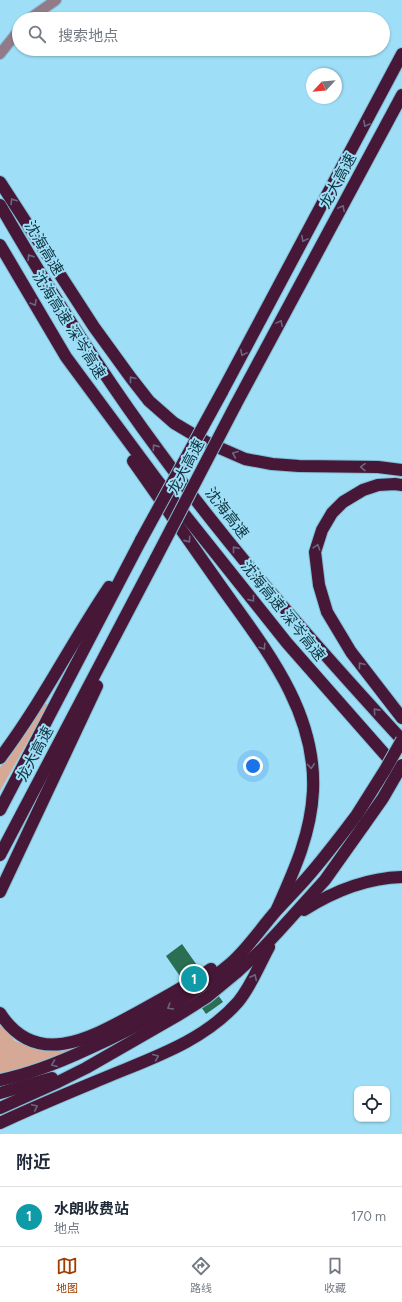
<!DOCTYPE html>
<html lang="zh">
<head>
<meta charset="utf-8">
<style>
	:root { --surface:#fff; --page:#f6f6f7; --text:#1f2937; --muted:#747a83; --line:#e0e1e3; --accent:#a03d00 }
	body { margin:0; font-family:Figtree,"Noto Sans SC",sans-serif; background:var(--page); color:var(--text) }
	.controls { position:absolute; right:12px; bottom:12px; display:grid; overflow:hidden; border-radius:8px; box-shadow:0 1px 3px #0004 }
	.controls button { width:36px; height:36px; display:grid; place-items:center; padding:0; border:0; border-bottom:1px solid var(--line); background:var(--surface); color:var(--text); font:20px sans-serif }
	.compass { position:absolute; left:306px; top:68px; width:36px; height:36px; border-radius:50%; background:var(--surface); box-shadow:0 1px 3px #0004; rotate:244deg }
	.you { position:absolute; left:253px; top:766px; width:14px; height:14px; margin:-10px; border:3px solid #fff; border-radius:50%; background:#1a73e8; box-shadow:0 0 0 6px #1a73e833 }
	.badge { display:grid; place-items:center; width:26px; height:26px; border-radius:50%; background:var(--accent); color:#fff; font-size:13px; font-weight:700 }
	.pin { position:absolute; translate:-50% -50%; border:2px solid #fff; box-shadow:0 1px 4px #0006 }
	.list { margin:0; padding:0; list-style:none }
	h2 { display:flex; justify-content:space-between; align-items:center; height:52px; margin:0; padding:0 16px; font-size:17px }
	h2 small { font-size:13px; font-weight:400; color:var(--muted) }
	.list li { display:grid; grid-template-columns:26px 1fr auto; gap:12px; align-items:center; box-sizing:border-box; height:60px; padding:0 16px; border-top:1px solid var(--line) }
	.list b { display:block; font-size:15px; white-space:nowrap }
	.list p { margin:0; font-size:13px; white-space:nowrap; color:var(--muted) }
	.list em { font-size:13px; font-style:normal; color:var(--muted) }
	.icon { flex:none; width:22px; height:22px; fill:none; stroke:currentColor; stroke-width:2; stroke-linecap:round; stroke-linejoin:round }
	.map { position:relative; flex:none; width:402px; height:1134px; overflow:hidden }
	.search { position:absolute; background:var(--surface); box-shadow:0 1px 3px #0004; left:12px; right:12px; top:12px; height:44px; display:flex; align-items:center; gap:10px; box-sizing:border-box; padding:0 14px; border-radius:22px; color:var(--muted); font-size:15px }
	.sheet { height:112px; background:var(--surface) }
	nav { display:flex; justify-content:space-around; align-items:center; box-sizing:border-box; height:56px; border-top:1px solid var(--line); background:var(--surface); font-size:11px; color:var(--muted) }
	nav a { display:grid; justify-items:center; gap:2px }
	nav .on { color:var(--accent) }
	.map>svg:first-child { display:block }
	.green { fill:#d6a996 }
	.building { fill:#2a6f53 }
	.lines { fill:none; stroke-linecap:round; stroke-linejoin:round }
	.minor-casing { stroke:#82bdd3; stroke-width:12 }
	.highway-casing { stroke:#82bdd3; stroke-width:14 }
	.minor { stroke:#937a88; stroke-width:10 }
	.highway { stroke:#461736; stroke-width:12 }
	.highway-bridge-casing { stroke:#82bdd3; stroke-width:14; stroke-linecap:butt }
	.highway-bridge { stroke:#461736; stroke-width:12 }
	.oneway { stroke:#696783 }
	.labels { text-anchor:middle; stroke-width:4; stroke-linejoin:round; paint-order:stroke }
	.street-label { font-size:15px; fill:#113541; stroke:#9edff7 }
</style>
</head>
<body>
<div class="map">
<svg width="402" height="1134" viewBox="0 0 402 1134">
	<rect width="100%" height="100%" fill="#9edff7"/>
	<g class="green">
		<polygon points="44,703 48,705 0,791 0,767 8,758"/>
		<polygon points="0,1023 15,1041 41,1050 60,1051 78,1048 55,1059 0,1075"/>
	</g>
	<polygon class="building" points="182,944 223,1002 206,1014 166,956"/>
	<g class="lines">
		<defs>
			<g id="minor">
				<polyline points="29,19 56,0"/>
				<polyline points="0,54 19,30"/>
			</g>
			<g id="highway">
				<polyline points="0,182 94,327 131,378 149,401 174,423 206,442 245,459 272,464 299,466 378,467 402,470"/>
				<path d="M0 205C49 290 101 373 159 451 233 553 317 647 402 740"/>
				<polyline points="0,245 66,357 157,480 287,643 396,767"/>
				<polyline points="222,392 402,54"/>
				<polyline points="235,406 402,95"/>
				<path d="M133 461C160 499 186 537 213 575 258 640 317 706 313 791 311 834 294 871 277 909"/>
				<polyline points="402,485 395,484 378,485 363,490 343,502 332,513 322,530 315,552 319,585 327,612 351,652 402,718"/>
				<path d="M0 758C41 704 71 643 109 587"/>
				<polyline points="0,810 141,540"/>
				<polyline points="0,855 156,558"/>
				<polyline points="0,892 97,686"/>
				<path d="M304 910C334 891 366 878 402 877"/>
				<path d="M0 1013C37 1071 94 1036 140 1011 164 998 188 985 211 969"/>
				<path d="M0 1080C31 1074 60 1062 88 1049 139 1026 188 1000 231 963 248 948 261 928 276 911 285 901 294 892 303 882 322 861 339 838 356 816"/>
				<polyline points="0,1093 52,1078"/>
				<polyline points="0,1108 58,1082 86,1068 180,1014 207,997 236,973 261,950 278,932 325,880 364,825"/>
				<path d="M0 1123C36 1106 73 1091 109 1076 155 1057 205 1040 238 1002 252 985 259 965 269 947"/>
			</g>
		</defs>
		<use href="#minor" class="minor-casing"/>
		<use href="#highway" class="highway-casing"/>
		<use href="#minor" class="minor"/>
		<use href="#highway" class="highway"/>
		<defs>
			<g id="highway-bridge">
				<polyline points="141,540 222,392"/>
				<polyline points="156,558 235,406"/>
				<polyline points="356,816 385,770 402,740"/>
				<polyline points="364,825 383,798 402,765"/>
			</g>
		</defs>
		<use href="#highway-bridge" class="highway-bridge-casing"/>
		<use href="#highway-bridge" class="highway-bridge"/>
	</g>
	<defs><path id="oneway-chevron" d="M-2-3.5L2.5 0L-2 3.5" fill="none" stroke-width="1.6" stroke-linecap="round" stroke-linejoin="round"/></defs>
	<g class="oneway">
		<use href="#oneway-chevron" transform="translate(366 124) rotate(118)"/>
		<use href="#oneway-chevron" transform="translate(13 201) rotate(-122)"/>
		<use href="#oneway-chevron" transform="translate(342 208) rotate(-62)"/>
		<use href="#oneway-chevron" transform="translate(304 239) rotate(118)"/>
		<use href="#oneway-chevron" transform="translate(30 257) rotate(-122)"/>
		<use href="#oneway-chevron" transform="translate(34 303) rotate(60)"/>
		<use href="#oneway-chevron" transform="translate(280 323) rotate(-62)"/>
		<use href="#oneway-chevron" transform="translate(243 353) rotate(118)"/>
		<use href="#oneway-chevron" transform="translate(132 379) rotate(-128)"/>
		<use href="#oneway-chevron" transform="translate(155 447) rotate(-125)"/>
		<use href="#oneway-chevron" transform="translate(235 454) rotate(-157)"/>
		<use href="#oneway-chevron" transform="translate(363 467) rotate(-179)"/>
		<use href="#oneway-chevron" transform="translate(188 540) rotate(55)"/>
		<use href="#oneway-chevron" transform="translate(317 547) rotate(-73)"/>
		<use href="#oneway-chevron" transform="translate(235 549) rotate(-129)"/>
		<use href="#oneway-chevron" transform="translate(252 599) rotate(51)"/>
		<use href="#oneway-chevron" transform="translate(263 647) rotate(57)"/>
		<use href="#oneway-chevron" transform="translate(361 665) rotate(-127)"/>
		<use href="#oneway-chevron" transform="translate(376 711) rotate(-132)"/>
		<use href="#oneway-chevron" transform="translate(311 766) rotate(86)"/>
		<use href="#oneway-chevron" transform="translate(254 977) rotate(-64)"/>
		<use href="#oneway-chevron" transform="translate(170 1007) rotate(149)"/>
		<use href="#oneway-chevron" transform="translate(156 1057) rotate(-23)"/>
		<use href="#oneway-chevron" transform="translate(54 1064) rotate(159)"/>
		<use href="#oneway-chevron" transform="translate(35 1107) rotate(-25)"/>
	</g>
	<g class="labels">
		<g class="street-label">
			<text transform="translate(338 181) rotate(-62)" y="5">龙大高速</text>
			<text transform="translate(44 248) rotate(59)" y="5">沈海高速</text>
			<text transform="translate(69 325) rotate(58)" y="5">沈海高速 深岑高速</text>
			<text transform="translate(186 467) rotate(-62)" y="5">龙大高速</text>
			<text transform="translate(227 513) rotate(52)" y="5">沈海高速</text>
			<text transform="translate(283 611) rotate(51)" y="5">沈海高速 深岑高速</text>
			<text transform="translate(35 754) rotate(-62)" y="5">龙大高速</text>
		</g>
	</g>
</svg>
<div class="controls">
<button><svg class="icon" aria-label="locate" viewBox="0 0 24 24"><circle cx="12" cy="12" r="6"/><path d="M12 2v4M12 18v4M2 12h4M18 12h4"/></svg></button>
</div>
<svg class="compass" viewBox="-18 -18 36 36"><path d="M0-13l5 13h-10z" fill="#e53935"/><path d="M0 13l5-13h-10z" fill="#747a83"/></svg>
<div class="you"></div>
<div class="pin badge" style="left:194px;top:979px;background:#0f9aa8">1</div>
<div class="search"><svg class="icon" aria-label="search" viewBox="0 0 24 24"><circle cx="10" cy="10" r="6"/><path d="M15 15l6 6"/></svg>搜索地点</div>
</div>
<section class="sheet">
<h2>附近<small></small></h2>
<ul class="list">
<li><span class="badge" style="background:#0f9aa8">1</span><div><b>水朗收费站</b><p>地点</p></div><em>170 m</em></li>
</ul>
</section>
<nav>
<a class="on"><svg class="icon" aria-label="map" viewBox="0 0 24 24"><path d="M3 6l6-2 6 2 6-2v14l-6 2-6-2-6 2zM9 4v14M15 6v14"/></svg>地图</a>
<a><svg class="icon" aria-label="directions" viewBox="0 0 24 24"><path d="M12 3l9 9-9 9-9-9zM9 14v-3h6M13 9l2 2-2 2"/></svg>路线</a>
<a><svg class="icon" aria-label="saved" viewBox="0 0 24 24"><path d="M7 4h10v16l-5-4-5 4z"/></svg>收藏</a>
</nav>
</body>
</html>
